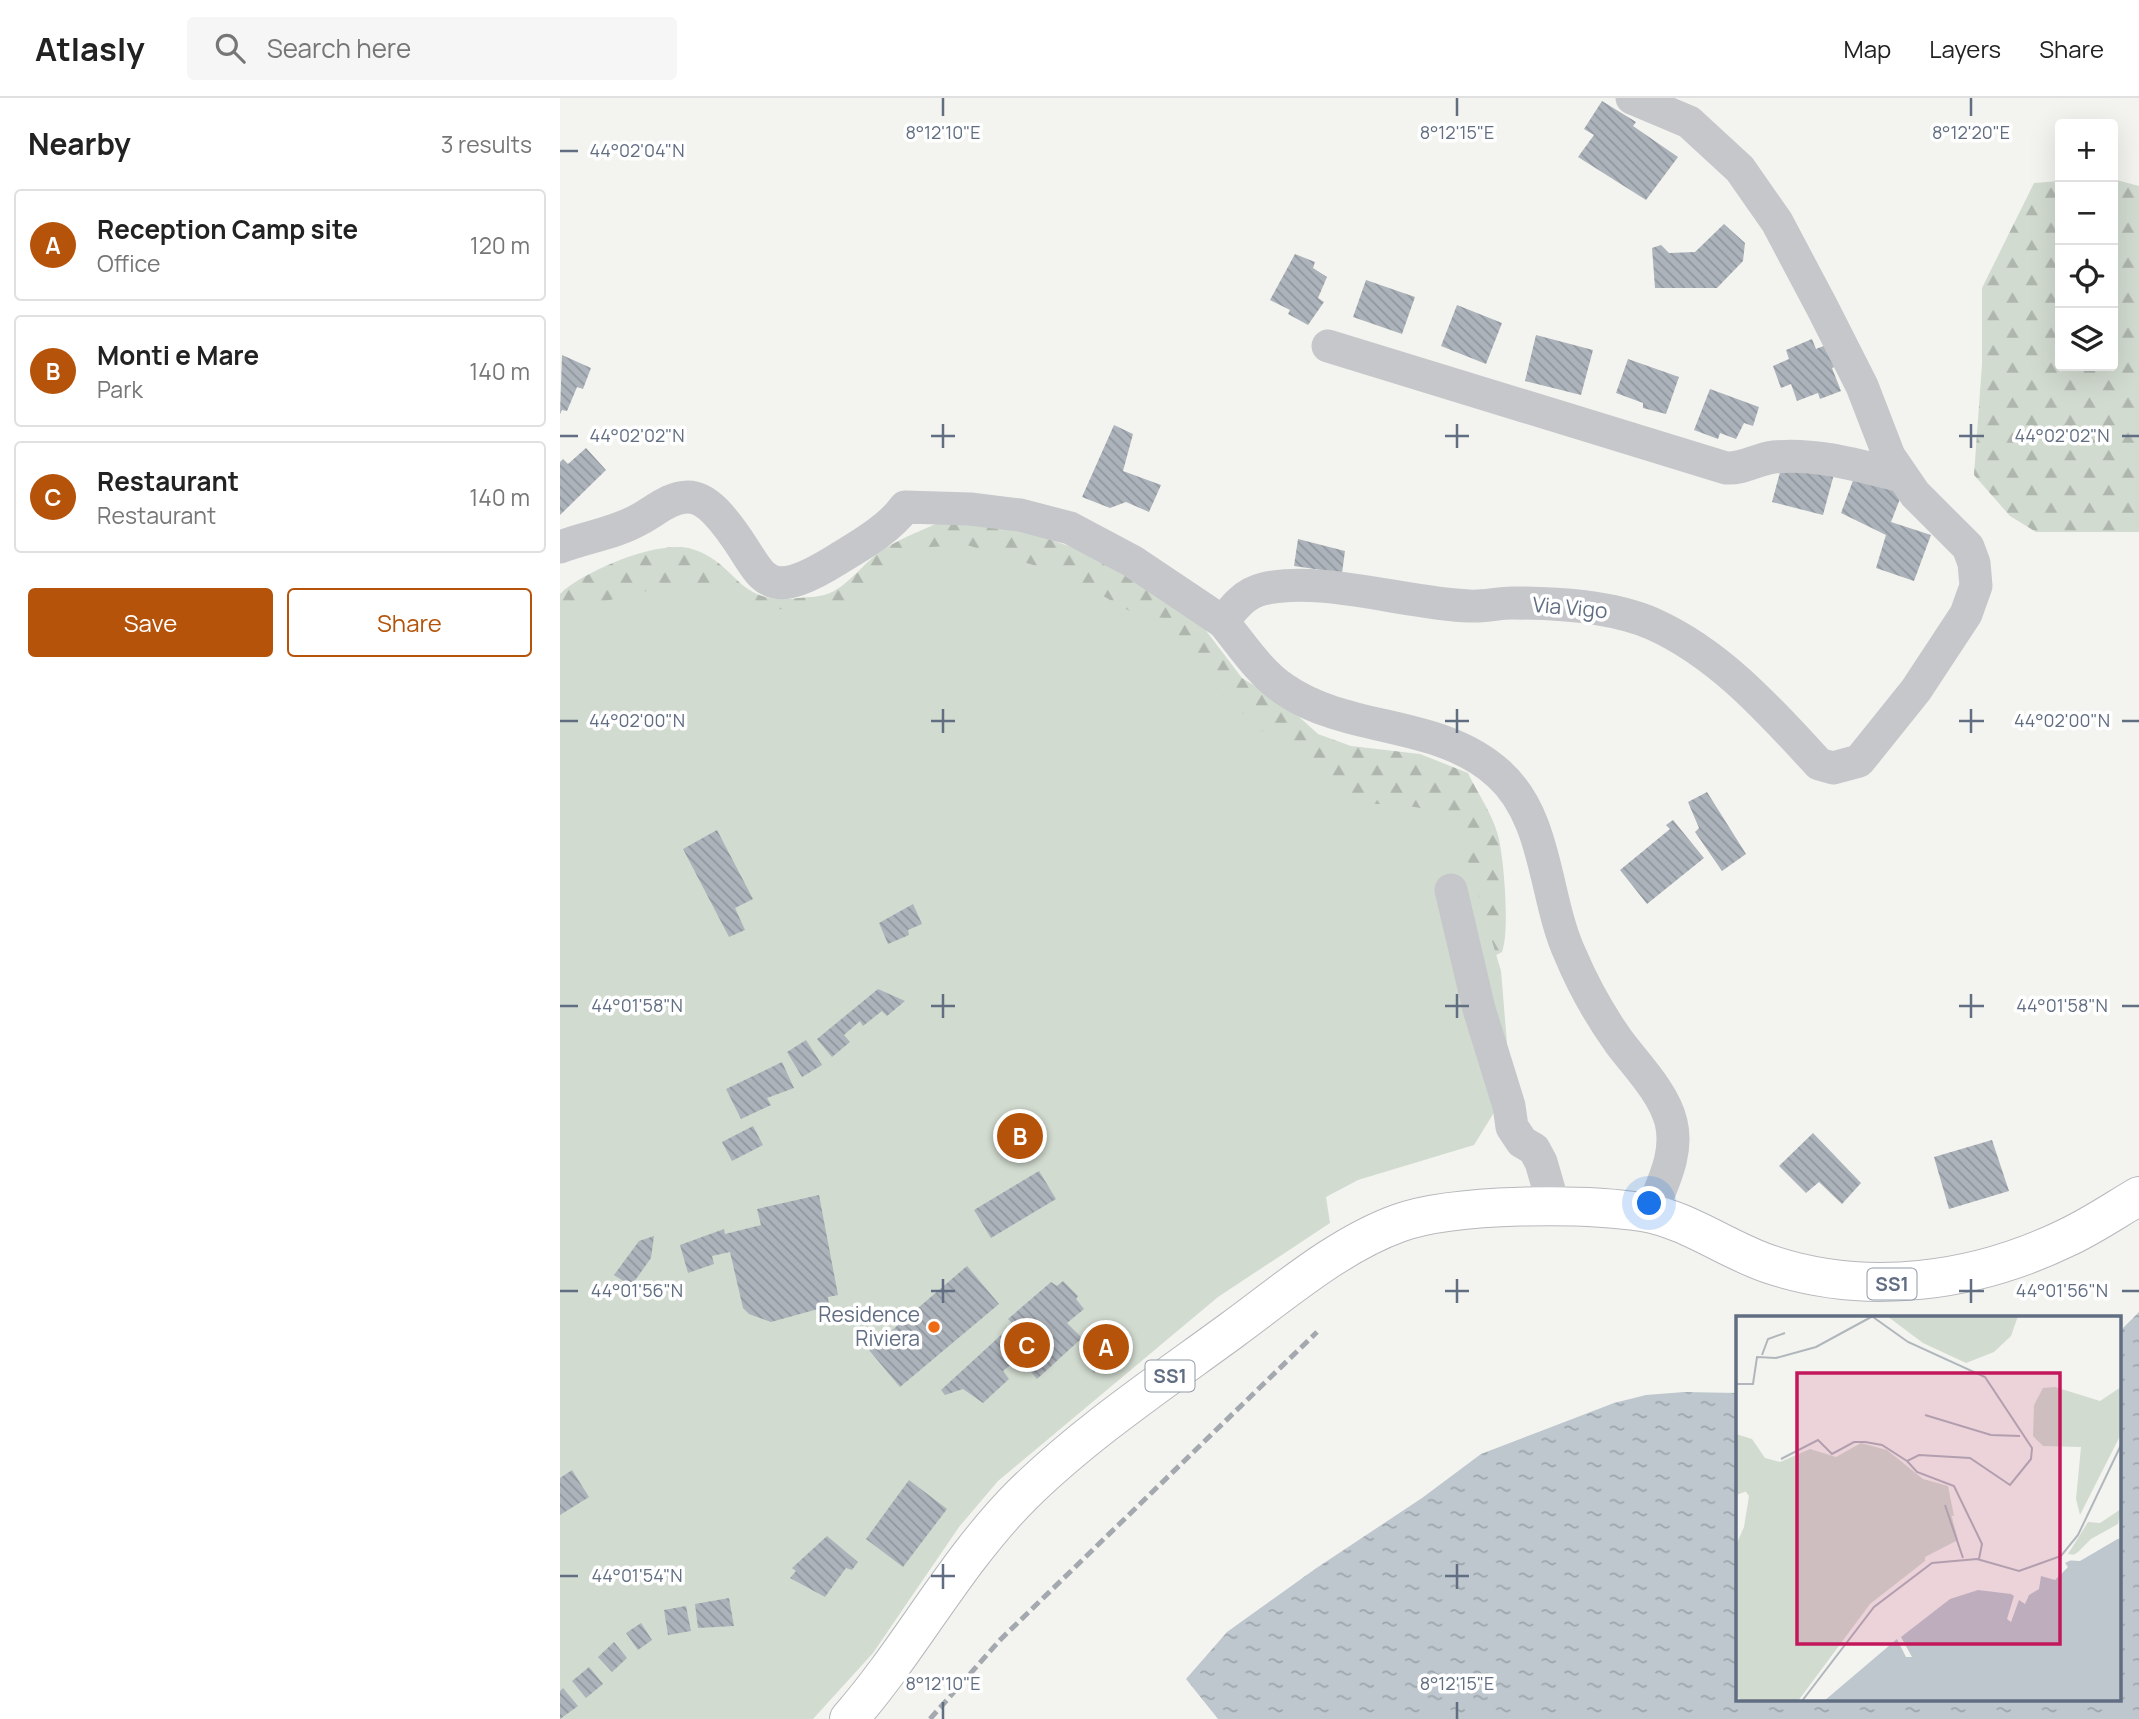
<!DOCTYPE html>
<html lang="en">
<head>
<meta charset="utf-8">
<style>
	:root { --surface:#fff; --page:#f6f6f6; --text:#222; --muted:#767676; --line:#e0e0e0; --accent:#b45309 }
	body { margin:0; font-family:Manrope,sans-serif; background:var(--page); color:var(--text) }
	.controls { position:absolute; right:21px; top:21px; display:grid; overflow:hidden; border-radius:7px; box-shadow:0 7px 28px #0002 }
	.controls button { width:63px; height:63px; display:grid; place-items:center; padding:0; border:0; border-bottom:2px solid var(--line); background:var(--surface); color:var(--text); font:35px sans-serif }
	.you { position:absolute; left:1090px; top:1106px; width:24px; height:24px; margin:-18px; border:5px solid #fff; border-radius:50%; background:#1a73e8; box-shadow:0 0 0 10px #1a73e833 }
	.badge { display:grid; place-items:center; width:46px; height:46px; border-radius:50%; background:var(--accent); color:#fff; font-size:23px; font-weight:700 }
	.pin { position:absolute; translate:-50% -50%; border:4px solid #fff; box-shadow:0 2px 7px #0006 }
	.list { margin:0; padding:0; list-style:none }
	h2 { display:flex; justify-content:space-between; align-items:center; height:91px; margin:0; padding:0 28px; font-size:30px }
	h2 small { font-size:23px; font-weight:400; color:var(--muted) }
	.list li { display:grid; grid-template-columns:46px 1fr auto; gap:21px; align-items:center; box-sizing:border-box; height:112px; margin:0 14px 14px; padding:0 14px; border:2px solid var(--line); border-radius:7px }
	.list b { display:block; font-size:26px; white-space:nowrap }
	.list p { margin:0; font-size:23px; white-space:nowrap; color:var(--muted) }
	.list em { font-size:23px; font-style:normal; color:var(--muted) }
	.actions { display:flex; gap:14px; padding:21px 28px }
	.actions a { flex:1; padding:16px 0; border:2px solid var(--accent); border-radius:7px; text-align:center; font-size:24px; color:var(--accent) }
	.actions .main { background:var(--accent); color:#fff }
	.icon { flex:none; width:38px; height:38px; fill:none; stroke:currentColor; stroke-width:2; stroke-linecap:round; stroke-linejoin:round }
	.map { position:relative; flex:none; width:1579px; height:1621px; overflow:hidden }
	header { display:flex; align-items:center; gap:42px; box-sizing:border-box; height:98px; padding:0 35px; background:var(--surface); border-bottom:2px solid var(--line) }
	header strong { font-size:33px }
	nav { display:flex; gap:38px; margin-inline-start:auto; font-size:24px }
	.search { width:490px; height:63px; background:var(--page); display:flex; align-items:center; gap:18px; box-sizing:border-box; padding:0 24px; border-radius:7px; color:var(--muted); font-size:26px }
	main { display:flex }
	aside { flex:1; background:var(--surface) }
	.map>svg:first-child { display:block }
	.forest { fill:url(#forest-firs) }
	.green { fill:#d2dbd0 }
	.water { fill:url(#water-ripples) }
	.building { fill:url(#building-back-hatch) }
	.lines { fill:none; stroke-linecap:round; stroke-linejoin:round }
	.major-casing { stroke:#b5b8bc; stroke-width:40 }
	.minor { stroke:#c5c7cb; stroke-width:33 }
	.major { stroke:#fff; stroke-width:38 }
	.rail { stroke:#a4a8af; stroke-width:5; stroke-dasharray:10 5; stroke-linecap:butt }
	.ticks { fill:none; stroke:#616e82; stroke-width:2.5 }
	.poi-dot { fill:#ee6a14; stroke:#fff; stroke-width:2.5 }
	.labels { text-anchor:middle; stroke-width:7; stroke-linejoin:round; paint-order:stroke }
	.shield { fill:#fff; stroke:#909aa8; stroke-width:2 }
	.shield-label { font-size:19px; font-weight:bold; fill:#616e82 }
	.street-label { font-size:21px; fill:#616e82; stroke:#fff }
	.poi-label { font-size:21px; fill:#616e82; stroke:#fff; text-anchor:end }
	.inset-road { fill:none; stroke:#b0b6bc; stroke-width:2 }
	.view { fill:#c2185b; fill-opacity:0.15; stroke:#c2185b; stroke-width:3.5 }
	.inset-edge { fill:none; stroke:#616e82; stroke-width:3.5 }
	.ticks-label { font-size:18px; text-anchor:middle; fill:#616e82; stroke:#fff; stroke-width:7; stroke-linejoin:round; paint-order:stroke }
</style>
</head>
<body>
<header>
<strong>Atlasly</strong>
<div class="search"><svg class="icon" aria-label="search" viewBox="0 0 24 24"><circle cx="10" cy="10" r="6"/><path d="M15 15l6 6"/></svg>Search here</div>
<nav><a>Map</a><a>Layers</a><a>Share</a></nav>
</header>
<main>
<aside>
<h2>Nearby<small>3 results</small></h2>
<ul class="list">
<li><span class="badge">A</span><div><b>Reception Camp site</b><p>Office</p></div><em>120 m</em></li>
<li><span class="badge">B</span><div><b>Monti e Mare</b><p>Park</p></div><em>140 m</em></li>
<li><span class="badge">C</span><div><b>Restaurant</b><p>Restaurant</p></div><em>140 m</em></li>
</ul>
<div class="actions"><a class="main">Save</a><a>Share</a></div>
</aside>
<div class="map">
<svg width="1579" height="1621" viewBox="0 0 1579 1621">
	<defs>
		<pattern id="forest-firs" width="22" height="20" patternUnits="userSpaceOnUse" patternTransform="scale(1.75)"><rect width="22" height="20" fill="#d2dbd0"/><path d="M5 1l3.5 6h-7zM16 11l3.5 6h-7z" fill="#aeb6ae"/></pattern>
		<pattern id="water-ripples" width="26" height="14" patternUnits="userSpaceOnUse" patternTransform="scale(1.75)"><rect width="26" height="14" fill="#bec7ce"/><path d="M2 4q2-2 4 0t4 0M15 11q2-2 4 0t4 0" fill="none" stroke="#9ea6ad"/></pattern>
		<pattern id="building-back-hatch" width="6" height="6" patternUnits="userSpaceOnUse" patternTransform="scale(1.75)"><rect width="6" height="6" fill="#adb3ba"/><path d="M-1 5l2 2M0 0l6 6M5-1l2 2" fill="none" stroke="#90969d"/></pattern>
	</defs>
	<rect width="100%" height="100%" fill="#f3f4ef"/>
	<g class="forest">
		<polygon points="1553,81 1579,88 1579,434 1476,434 1450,418 1414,377 1422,266 1422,190 1474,85 1500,83 1500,268 1553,268"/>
		<path d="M386 421 445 426 543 460 641 526 682 580 726 607 758 636 791 648 860 656 908 675C917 694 931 714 937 734 944 755 950 834 942 854L927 862 0 645V496C24 473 99 441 132 451 180 466 175 508 238 500 248 499 262 499 270 495 290 486 305 463 324 451 343 439 366 431 386 421Z"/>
	</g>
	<polygon class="green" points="407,447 506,477 575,516 710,640 792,705 843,707 872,712 896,731 910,769 941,873 947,945 935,1013 914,1047 798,1082 766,1099 770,1125 658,1199 438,1383 399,1429 313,1555 253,1621 0,1621 0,514 87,493 153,487 212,512 285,505 352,450"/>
	<polygon class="water" points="1579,1214 1579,1621 658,1621 626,1581 667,1534 755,1471 862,1400 921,1356 1054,1305 1086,1297 1124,1294 1178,1295 1178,1602 1560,1602 1560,1233"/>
	<g class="building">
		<polygon points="1042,3 1076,24 1073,28 1118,59 1086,102 1018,59 1034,37 1024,31"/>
		<polygon points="1164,126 1185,145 1183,163 1157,190 1095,190 1092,150 1101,147 1109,155 1135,154"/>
		<polygon points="735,156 755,164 753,170 767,179 758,200 764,204 748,227 728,216 730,212 710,202"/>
		<polygon points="806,182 855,199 842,236 793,219"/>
		<polygon points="897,207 942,225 926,266 881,248"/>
		<polygon points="976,237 1033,252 1021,297 965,283"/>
		<polygon points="1252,241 1256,251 1271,245 1279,267 1272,270 1281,293 1260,301 1258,295 1237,303 1231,286 1221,290 1213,268 1229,261 1226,252"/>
		<polygon points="2,257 31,270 23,291 17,289 7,313 2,312 0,316"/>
		<polygon points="1068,261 1119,279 1106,316 1083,310 1083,305 1056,295"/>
		<polygon points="1150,291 1199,309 1193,328 1184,325 1176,341 1160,335 1158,341 1134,332"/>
		<polygon points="554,327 573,336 563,373 601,387 589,414 566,404 550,410 522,399"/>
		<polygon points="26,350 46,372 0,417 0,364 3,361 8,366"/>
		<polygon points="1223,363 1274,376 1263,417 1212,404"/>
		<polygon points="1298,369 1343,393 1331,424 1371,437 1354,483 1316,470 1326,437 1281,415"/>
		<polygon points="738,441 785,453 782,475 734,468"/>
		<polygon points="1147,694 1186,756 1162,773 1135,734 1139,730 1128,704"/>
		<polygon points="1113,722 1144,760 1087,806 1060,772 1110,731 1106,727"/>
		<polygon points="157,732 193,801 175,810 185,832 169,839 123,751"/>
		<polygon points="353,806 362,826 348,832 349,837 328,846 319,825"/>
		<polygon points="318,891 345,903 327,918 322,913 303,928 300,923 284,937 290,944 272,959 257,941"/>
		<polygon points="246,942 262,967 242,979 227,954"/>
		<polygon points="222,964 234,990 207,1000 211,1007 181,1021 166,991"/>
		<polygon points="193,1028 203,1047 172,1063 162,1044"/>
		<polygon points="1253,1035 1301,1085 1282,1106 1259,1084 1246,1095 1219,1068"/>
		<polygon points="1432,1042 1449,1093 1389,1111 1374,1059"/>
		<polygon points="479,1073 496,1101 431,1140 414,1112"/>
		<polygon points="259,1097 278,1197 268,1199 269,1208 211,1224 189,1216 183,1210 170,1154 152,1158 154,1166 128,1175 120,1147 164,1131 165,1136 201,1127 197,1111"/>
		<polygon points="94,1138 91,1160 71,1188 54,1177 79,1143"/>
		<polygon points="407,1168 439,1206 340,1289 309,1252"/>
		<polygon points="503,1183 518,1198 516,1201 524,1211 507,1225 522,1240 477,1281 459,1260 443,1273 449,1281 423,1305 403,1291 385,1297 381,1292 453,1226 448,1221 491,1184 497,1188"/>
		<polygon points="556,1240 566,1256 534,1275 523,1260"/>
		<polygon points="12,1372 29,1399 0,1417 0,1380"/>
		<polygon points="349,1382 387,1411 343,1469 306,1441"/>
		<polygon points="267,1438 298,1464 292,1472 286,1470 265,1499 230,1480 236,1473 232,1470"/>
		<polygon points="169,1500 174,1528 138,1530 135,1506"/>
		<polygon points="126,1508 131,1533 108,1537 104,1512"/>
		<polygon points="81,1525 92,1542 78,1552 66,1535"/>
		<polygon points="54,1544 67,1560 52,1574 38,1559"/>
		<polygon points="29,1569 43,1586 26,1600 12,1583"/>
		<polygon points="3,1590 18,1608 0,1621 0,1593"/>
	</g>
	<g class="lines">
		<defs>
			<path id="major" d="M289 1621C351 1550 395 1464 462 1397 525 1335 601 1284 672 1232 724 1194 778 1147 839 1125 895 1105 1023 1105 1082 1114 1127 1121 1167 1152 1209 1166 1307 1199 1415 1184 1506 1140 1532 1128 1555 1112 1579 1098"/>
		</defs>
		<use href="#major" class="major-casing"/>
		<g class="minor">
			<path d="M1072 0 1129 24 1180 71 1217 124 1262 209 1302 288 1329 358 1355 396 1408 449 1414 465 1416 488 1406 516 1356 592 1299 663 1273 670 1259 666C1210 613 1160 556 1093 526 1051 508 998 505 952 505 938 505 923 509 909 508 848 506 760 477 703 491 685 495 673 510 663 524 682 547 699 574 724 591 789 636 879 621 939 676 988 720 984 799 1010 856 1023 887 1039 916 1059 944 1077 968 1104 995 1111 1024 1119 1056 1102 1086 1091 1115"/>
			<path d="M768 248 1166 370C1184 371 1197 361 1214 359 1258 355 1300 368 1342 378"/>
			<path d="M0 449C26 439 56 435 80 421 95 413 110 399 128 399 138 399 148 406 155 413 206 465 190 516 278 461 301 447 329 431 345 409L410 411 460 417 510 430 572 463 663 524"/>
			<polyline points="891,792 919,911 949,1008 952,1029 962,1044 974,1051 981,1064 994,1109"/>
		</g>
		<use href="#major" class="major"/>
		<polyline class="rail" points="370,1621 441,1541 757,1234"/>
	</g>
	<path class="ticks" d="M383 0V18M897 0V18M1411 0V18M0 53H18M383 326V350M897 326V350M1411 326V350M0 338H18M371 338H395M885 338H909M1399 338H1424M1562 338H1579M383 611V635M897 611V635M1411 611V635M0 623H18M371 623H395M885 623H909M1399 623H1424M1562 623H1579M383 896V920M897 896V920M1411 896V920M0 908H18M371 908H395M885 908H909M1399 908H1424M1562 908H1579M383 1181V1205M897 1181V1205M1411 1181V1205M0 1193H18M371 1193H395M885 1193H909M1399 1193H1424M1562 1193H1579M383 1466V1491M897 1466V1491M0 1478H18M371 1478H395M885 1478H909M383 1604V1621M897 1604V1621"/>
	<circle class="poi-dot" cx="374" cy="1229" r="7"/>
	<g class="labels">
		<g class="shield">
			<rect x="1307.5" y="1170.5" width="49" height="31" rx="5"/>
			<rect x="585.5" y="1262.5" width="49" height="31" rx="5"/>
		</g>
		<g class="shield-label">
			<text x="1332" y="1193">SS1</text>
			<text x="610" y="1285">SS1</text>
		</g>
		<g class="street-label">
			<text transform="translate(1010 510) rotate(5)" y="7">Via Vigo</text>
		</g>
		<g class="poi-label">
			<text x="360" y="1224">Residence<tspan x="360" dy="24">Riviera</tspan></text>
		</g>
	</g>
	<g transform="translate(1176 1218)">
		<rect width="385" height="385" fill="#f3f4ef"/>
		<path d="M385 193 382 208 355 223 339 239 332 238 352 206 364 207Z" fill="#d2dbd0"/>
		<path d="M151 0H282L275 20 258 36 230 47 187 27ZM319 71 364 85 385 71V118L344 199 340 183 345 131 307 130 297 120 298 89 307 72ZM0 118 16 123 29 142 44 146 74 133 100 141 125 127 151 134 187 163 212 170 218 200 11 175 0 179Z" fill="#d2dbd0"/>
		<path d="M120 132 145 137 193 175 210 179 222 224 189 241V245L134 288 62 385H8L0 381V229L8 211 13 180 0 163V133L42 148 75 140 108 142Z" fill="#d2dbd0"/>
		<path d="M381 221 385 225V385H88L161 323 170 341H176L165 321 214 283 242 274 275 278 278 280 271 303 275 306 283 284 289 288 293 279 303 273 305 260 319 264 332 251 329 247Z" fill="#bec7ce"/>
		<path d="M381 217 385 221 344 245 327 244Z" fill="#f3f4ef"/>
		<path class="inset-road" d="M137 1 172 26 249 61 296 132 295 143 274 169 234 142 183 139 171 145 181 156 218 170 246 228 243 243M26 39 32 23 49 17M0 68H17L21 41 40 42 80 31 137 0M189 99 255 119 284 120M45 143 82 124 96 138 118 126H129L146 129 171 145M209 189 227 242M66 385 138 291 196 247 241 243 283 255 325 240 342 219 385 129"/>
		<path class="view" d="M61 57H324V328H61Z"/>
		<rect width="385" height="385" class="inset-edge"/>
	</g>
	<g class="ticks-label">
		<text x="383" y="41">8°12'10"E</text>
		<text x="897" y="41">8°12'15"E</text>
		<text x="1411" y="41">8°12'20"E</text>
		<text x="77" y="59">44°02'04"N</text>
		<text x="77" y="344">44°02'02"N</text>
		<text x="1502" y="344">44°02'02"N</text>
		<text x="77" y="629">44°02'00"N</text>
		<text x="1502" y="629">44°02'00"N</text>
		<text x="77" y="914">44°01'58"N</text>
		<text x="1502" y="914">44°01'58"N</text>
		<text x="77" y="1199">44°01'56"N</text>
		<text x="1502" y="1199">44°01'56"N</text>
		<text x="77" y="1484">44°01'54"N</text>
		<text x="383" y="1592">8°12'10"E</text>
		<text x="897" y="1592">8°12'15"E</text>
	</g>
</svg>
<div class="controls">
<button>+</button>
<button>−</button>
<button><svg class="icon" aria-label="locate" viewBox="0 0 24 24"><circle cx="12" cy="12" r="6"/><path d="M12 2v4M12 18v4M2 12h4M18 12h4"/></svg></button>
<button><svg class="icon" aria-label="layers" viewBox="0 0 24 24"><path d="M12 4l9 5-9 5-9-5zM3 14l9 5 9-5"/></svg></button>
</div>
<div class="you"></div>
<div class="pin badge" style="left:546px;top:1249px">A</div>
<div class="pin badge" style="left:460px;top:1038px">B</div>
<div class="pin badge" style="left:467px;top:1247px">C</div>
</div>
</main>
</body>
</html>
